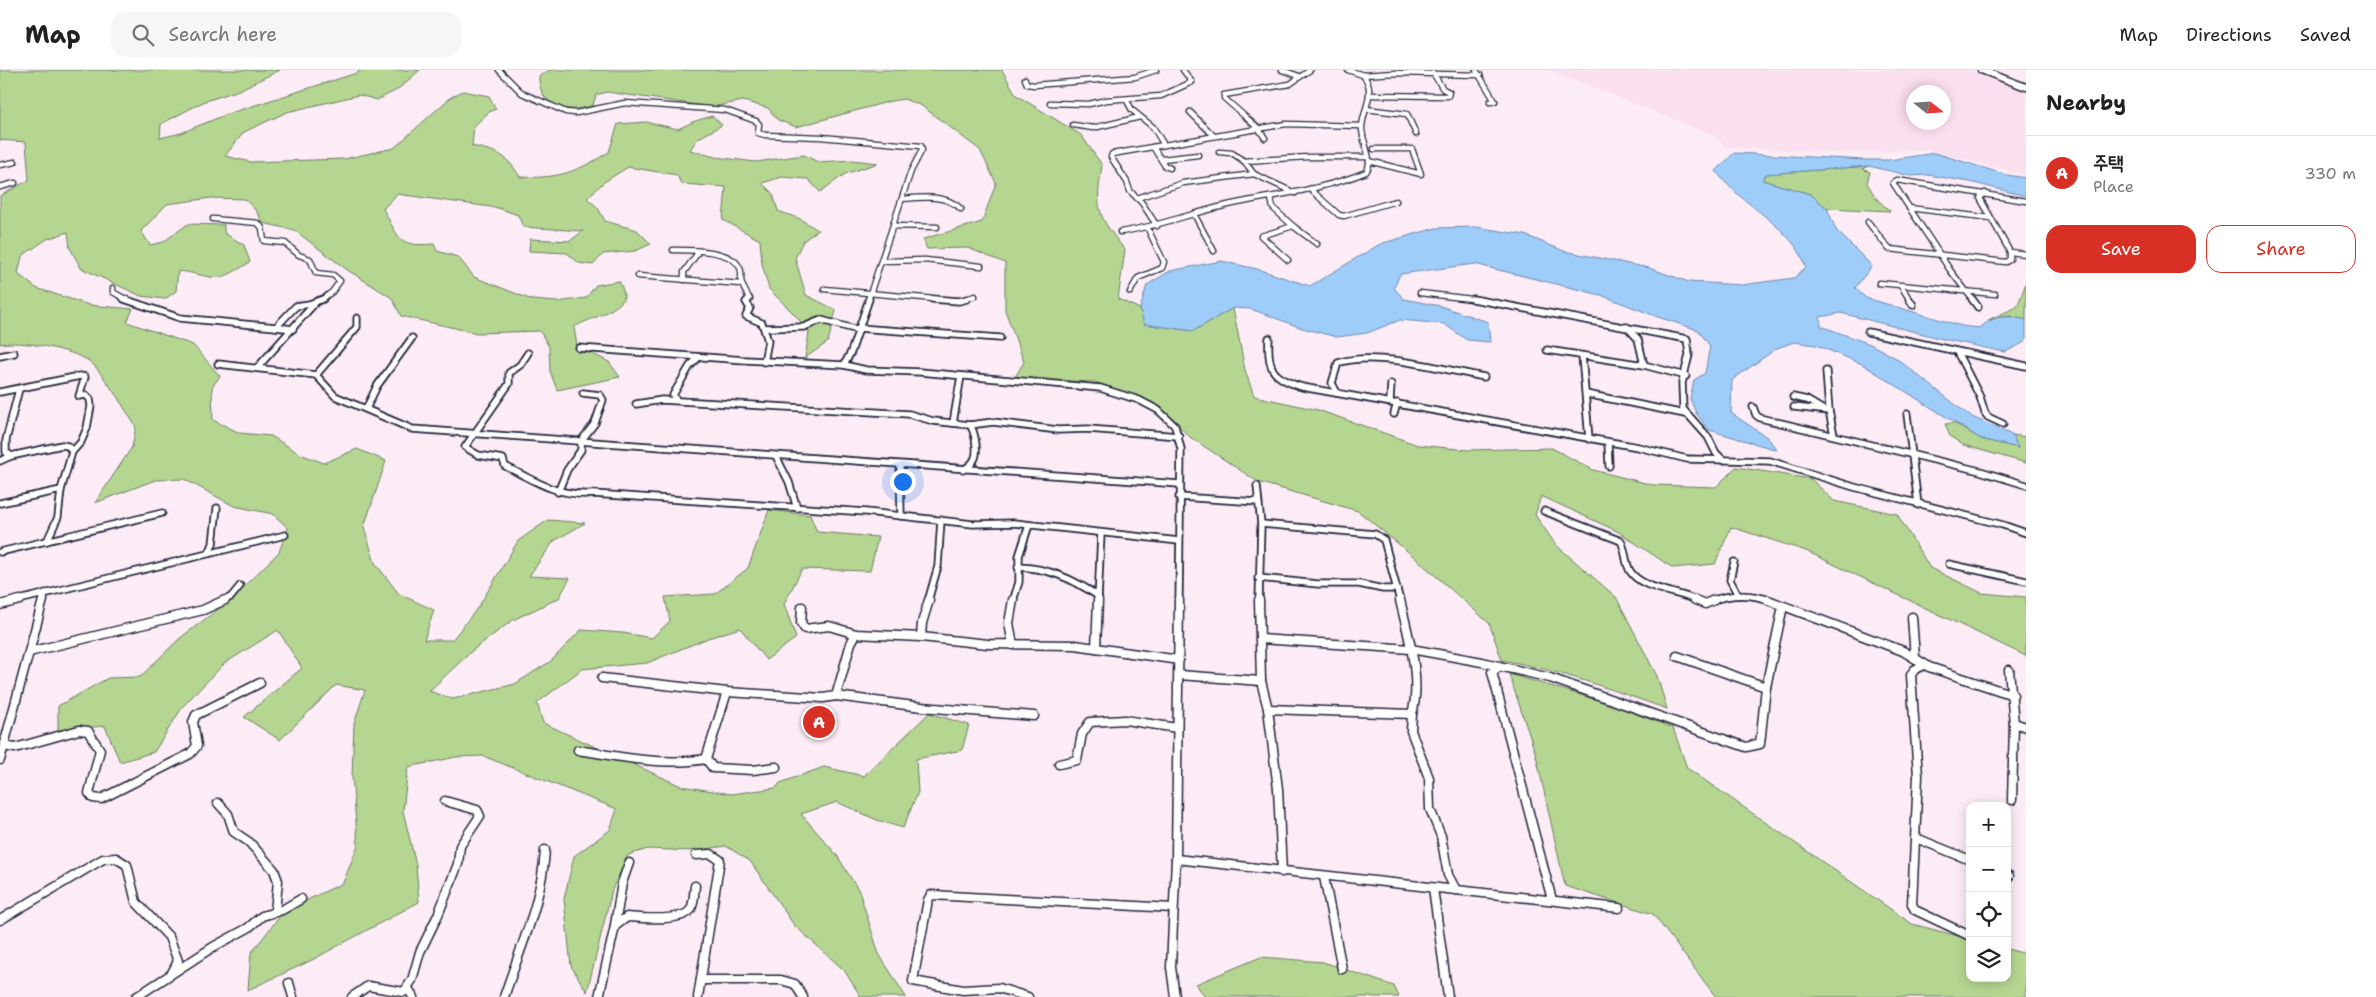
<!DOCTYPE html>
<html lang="en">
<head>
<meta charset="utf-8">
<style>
	:root { --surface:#fff; --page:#f6f6f6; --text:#202124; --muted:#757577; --line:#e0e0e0; --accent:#d93025 }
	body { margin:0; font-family:"Shantell Sans","Poor Story",sans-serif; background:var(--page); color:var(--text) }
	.controls { position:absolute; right:15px; bottom:15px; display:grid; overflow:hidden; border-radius:10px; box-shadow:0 2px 12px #0003 }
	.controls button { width:45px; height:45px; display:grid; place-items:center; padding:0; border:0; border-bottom:1px solid var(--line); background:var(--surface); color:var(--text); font:25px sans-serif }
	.compass { position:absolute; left:1906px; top:15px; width:45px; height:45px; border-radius:50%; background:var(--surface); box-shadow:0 2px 12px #0003; rotate:107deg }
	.you { position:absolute; left:902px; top:411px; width:18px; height:18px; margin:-12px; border:4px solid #fff; border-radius:50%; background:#1a73e8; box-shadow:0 0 0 8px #1a73e833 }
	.badge { display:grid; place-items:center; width:32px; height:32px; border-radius:50%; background:var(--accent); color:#fff; font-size:16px; font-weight:700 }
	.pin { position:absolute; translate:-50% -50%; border:2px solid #fff; box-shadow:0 1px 5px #0006 }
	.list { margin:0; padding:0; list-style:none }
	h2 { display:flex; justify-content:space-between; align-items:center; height:65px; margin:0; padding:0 20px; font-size:21px }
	h2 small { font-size:16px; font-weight:400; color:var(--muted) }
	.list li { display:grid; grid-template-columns:32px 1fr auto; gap:15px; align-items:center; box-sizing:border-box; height:75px; padding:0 20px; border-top:1px solid var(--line) }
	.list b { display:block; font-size:19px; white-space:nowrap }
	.list p { margin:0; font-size:16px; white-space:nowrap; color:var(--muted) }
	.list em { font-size:16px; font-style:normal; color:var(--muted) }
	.actions { display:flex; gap:10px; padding:15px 20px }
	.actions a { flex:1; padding:11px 0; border:1px solid var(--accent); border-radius:15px; text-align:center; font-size:18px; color:var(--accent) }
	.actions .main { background:var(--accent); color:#fff }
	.icon { flex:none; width:28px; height:28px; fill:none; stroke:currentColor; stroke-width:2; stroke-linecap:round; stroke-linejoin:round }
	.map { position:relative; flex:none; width:2026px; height:927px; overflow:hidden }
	header { display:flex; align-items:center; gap:30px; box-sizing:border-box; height:70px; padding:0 25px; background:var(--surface); border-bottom:1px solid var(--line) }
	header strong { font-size:24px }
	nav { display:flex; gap:28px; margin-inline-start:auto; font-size:18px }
	.search { width:350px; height:45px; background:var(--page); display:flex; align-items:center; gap:12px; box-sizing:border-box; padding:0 18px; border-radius:15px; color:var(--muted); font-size:19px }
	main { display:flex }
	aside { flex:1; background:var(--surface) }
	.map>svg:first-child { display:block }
	.built { fill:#fadfee; fill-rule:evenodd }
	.green { fill:#b5d690; stroke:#6c7c66 }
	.water { fill:#9fcdfa; stroke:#6d89ae }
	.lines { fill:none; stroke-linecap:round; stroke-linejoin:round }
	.street-far2-casing { stroke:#22223b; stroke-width:7 }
	.street-far1-casing { stroke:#22223b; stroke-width:9 }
	.street-casing { stroke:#22223b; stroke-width:11 }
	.secondary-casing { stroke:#22223b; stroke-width:9 }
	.street-far2 { stroke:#fff; stroke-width:4.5 }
	.street-far1 { stroke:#fff; stroke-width:5.5 }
	.street { stroke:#fff; stroke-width:8 }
	.secondary { stroke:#fff; stroke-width:6 }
</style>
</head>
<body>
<header>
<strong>Map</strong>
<div class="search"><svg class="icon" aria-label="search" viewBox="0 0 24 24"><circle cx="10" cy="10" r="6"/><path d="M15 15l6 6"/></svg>Search here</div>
<nav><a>Map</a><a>Directions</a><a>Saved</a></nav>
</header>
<main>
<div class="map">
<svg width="2026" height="927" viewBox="0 0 2026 927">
	<rect width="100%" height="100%" fill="#fcecf5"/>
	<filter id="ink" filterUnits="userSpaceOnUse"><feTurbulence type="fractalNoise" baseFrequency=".02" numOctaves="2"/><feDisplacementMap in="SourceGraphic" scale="10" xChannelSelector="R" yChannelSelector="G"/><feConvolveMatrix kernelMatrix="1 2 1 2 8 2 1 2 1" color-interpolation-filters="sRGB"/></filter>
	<g filter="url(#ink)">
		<path class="built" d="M1549 0H1968L2026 21V105L1924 79 1852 83 1725 77 1716 66ZM1914 22H1944V52H1914Z"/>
		<g class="green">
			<path d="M0 0H280L239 20 203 32 161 54 160 68 181 63 227 44 357 3 361 0H420L397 20 377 30 359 25 287 42 244 62 225 86 251 92 344 89 394 78 451 27 463 21 489 26 496 39 489 42 474 56 472 76C498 82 505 83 520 107 558 109 577 102 609 82L618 54 646 52 678 59 695 51 712 46 722 55 697 69 690 80 715 87 756 92 804 85 818 92 852 90 878 93 845 104 820 122 808 109 782 107 762 113 773 124 778 141 798 148 818 160 803 171 795 188 806 225 836 240 828 272 805 288 809 262 795 245 769 219 762 194 760 170 723 150 726 117 681 114 677 105 628 97 604 112 587 128 598 138 605 151 637 160 651 174 635 181 603 184 593 195 579 193 567 183 529 181 530 169 570 171 583 161 523 157 518 145 498 138 397 124 383 139C400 169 397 177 434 174L437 181 458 187 474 207 532 230 557 232 586 228 596 215 619 211C621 215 624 221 624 226 623 239 586 250 574 257L577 276 609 292 620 307 557 320 550 301 549 277 540 261 477 263 401 246 392 228 346 199 294 160 263 153 257 142 245 129 211 128 167 134 141 161 150 175 163 172 188 154 224 155V163L244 175 250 192C239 199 223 210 210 207 199 205 190 202 178 201L176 221 165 229 141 226 81 198 70 178 68 162 47 169 22 186 18 204 36 218 89 235 133 239 127 252 193 275 220 306 212 317 213 350 240 363 271 366 300 384 324 393 357 379 386 391 364 457 375 493 399 524 434 540 424 570H452L479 536 518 471 548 450 585 453 554 471 529 506 570 508 559 528 513 550 474 579 429 621 453 629 515 614 551 591 581 560 623 563 652 568 670 551 665 527 715 524 748 498 769 440 810 445 817 462 878 467 870 501 802 499 784 534 796 568 766 590 740 558 708 568 647 593 582 599 537 633 543 653 681 716 731 724 776 718 780 713 824 697 864 706 929 643 969 655 962 680 916 689 918 722 903 758 877 750 837 732 801 744 836 784 859 821 879 884 906 927H861L844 900 794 855 750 791 726 776 692 781 648 779 628 785 612 820 587 922 571 896 564 829 574 786 610 760 617 739 483 686 456 687 408 697 403 741 416 795 419 832 312 890 248 920 251 883 284 841 343 813 358 775 352 707 354 654 365 620 336 615 280 670 244 647 302 598 278 560 225 593 183 636 154 682 120 692 105 656 58 660V636L108 608 140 607 179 569 229 531 279 482 288 458 273 444 234 436 184 409 155 410 95 433 132 377 136 357C129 345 99 297 89 291 70 279 22 270 0 274V126L29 110 26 72 0 70Z"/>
			<path d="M550 0H1002L1016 25 1081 65 1102 95C1095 140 1097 145 1125 180L1118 229 1140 239 1144 254 1193 261 1233 238 1245 300 1254 326 1318 340 1418 375 1468 380 1552 378 1593 400 1653 415 1716 417 1736 397 1811 409 1834 431 1897 444 1930 498 1982 523 2026 527V586L1806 481 1731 457 1715 494 1673 498 1617 461 1541 426 1535 445 1556 475 1616 527 1657 606 1667 639C1613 620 1559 600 1502 590L1489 553 1412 485 1358 441 1258 412 1190 367 1156 335 1095 312 1014 309 1024 292 1005 240V193L968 178 927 179 923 169 982 152 996 113 980 80 922 36 904 29 891 31 796 57 778 50 768 38 743 31 712 37 607 22 596 25 593 35C568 45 538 37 539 6Z"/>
			<polygon points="1869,96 1863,99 1870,102 1867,113 1876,128 1890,141 1827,138 1810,124 1762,110 1766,104"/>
			<polygon points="2026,213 2026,250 2010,246 1988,250 2017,237"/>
			<polygon points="1954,353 1981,369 2018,378 2012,365 2026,367 2026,393 1963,375 1950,366 1945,354"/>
			<polygon points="1509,604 1608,633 1673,658 1687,698 1912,854 1970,869 1970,908 2007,908 2007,879 2026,884 2026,927 1716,927 1653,844 1565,816 1536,685"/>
			<polygon points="1261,887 1323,892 1394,916 1399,927 1205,927 1196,914"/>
		</g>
		<path class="water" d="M1734 83 1866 90H1889L1935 83 2007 105 2026 108V126L1970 112 1928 105 1911 106 1869 96 1766 104 1762 110 1810 124 1827 138 1836 160 1872 196 1855 218 1866 228 1962 256 1980 258C1993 245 2008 245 2026 250V269L2023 273 2005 282 1943 269 1841 243 1820 247 1821 256 1870 274 1896 288 1970 346 2012 365 2018 378 1981 369 1862 294 1816 275 1794 272 1777 278 1732 310 1731 343 1768 368 1777 380 1709 360 1696 343 1690 329 1694 310 1705 303 1710 276 1698 260 1658 247 1601 225 1474 194 1400 204 1394 218 1404 229 1440 236 1488 252 1490 272 1467 270 1444 254 1400 250 1367 263 1337 267 1302 258 1251 239 1233 238 1193 261 1144 254 1140 239 1147 215 1170 201 1221 191 1257 199 1310 216 1380 174 1436 158 1477 157 1525 165 1564 181 1649 198 1689 212 1742 215 1794 208 1806 197C1795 158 1739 134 1716 101Z"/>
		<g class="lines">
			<defs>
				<g id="street-far2">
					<polyline points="499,0 522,23 566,42 576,43 625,33 725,40 756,51 759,54 758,63 765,65 821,67 921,76 922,80 911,101 868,230"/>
					<polyline points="1282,0 1299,6"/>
					<polyline points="1348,0 1363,5 1394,3 1480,5"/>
					<polyline points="1476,0 1495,31 1490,32"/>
					<polyline points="1025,9 1027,14 1034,15 1135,7 1156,0"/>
					<polyline points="1369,25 1448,26 1449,22 1443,19 1433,3"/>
					<polyline points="1126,29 1132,40 1153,57 1164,75"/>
					<polyline points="1050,33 1089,34 1106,30 1161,26 1192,12 1183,0"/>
					<polyline points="1366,39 1407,44 1416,64"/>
					<polyline points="1190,42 1214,66"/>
					<polyline points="1073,55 1093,58 1140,47"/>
					<polyline points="1265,68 1258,58 1224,28 1224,25 1290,14 1310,0"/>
					<polyline points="1153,77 1165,96 1170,98"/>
					<polyline points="1219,82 1232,83 1244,91"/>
					<polyline points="1162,89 1198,85"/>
					<polyline points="1369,91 1421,104 1412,79 1374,79"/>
					<polyline points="0,95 15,92"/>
					<polyline points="0,117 15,113"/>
					<polyline points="1310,119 1339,145 1344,146 1396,131"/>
					<polyline points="1295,123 1254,104 1244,91 1308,87 1367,87"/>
					<polyline points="1137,128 1183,113 1254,104"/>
					<polyline points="1271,128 1273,138 1293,156 1261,166 1288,190"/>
					<path d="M903 129C922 127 947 124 961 139"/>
					<polyline points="1909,138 1991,148"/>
					<polyline points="1194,144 1214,181"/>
					<polyline points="213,149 258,153 262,158 264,171 285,173 299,185 310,189 316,203 333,205 340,211 332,222 321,230"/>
					<polyline points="1868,152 1889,179 2006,192 2010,189 2010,182 1980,128 1985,123"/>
					<polyline points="893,156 937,157"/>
					<polyline points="1157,156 1142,133 1130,121 1127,112 1111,87 1112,84 1286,54 1361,56"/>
					<polyline points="1293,156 1317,174"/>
					<path d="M1120 162C1156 157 1189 144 1224 136 1272 125 1320 121 1366 102 1375 90 1361 71 1362 57 1363 39 1377 22 1363 5"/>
					<path d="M673 180C690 180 732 179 740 198 742 202 741 206 741 210 742 217 746 222 749 228L748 230"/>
					<polyline points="2010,182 2026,184"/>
					<polyline points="882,191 925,190 981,196"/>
					<polyline points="638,206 741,214"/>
					<polyline points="684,210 684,202 697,184 696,181"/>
					<polyline points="1879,213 1995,224"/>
					<polyline points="1901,216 1910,230"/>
					<polyline points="113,218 113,222 127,230"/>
					<polyline points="824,219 946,230"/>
					<polyline points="1130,222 1138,208 1162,198 1164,192 1148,159"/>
					<polyline points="1420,223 1480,230"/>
					<polyline points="963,230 975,226"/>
					<polyline points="1973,230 1950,200 1893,113 1897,110 2026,131"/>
				</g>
				<g id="street-far1">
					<polyline points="124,229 180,248 276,257"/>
					<polyline points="749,229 746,232 750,238 746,246 762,253 768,271 764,292"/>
					<polyline points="869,229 851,282 844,295 866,300 920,302 1100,318 1139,330 1158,340 1175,356 1181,379 1179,531"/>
					<polyline points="932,229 959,231 967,229"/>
					<polyline points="1473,229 1687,269 1689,285 1682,313 1683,339 1708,367 1716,383 1723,390"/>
					<polyline points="1909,229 1913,235"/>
					<polyline points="1972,229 1978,237"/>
					<polyline points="1627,257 1638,269 1644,295"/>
					<polyline points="765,258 804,257 821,250 858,260"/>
					<polyline points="858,258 1000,268"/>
					<polyline points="293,259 276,257 296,236 309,234 323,229"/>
					<polyline points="1868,262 2026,296"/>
					<path d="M1269 268C1267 299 1272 308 1302 317L1638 377 1687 389 1770 391 1854 417 2003 455 2026 463"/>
					<polyline points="579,278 745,290 844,295"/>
					<polyline points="1547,280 1644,295 1686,306"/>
					<polyline points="1957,282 1980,327 1985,343 1988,347 2003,354"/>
					<path d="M528 283 520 295 509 303V314L465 377 478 385 503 389 505 396C537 412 556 426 593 424L866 442 973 454 1014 453 1179 471"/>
					<polyline points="0,286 14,283"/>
					<polyline points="1582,286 1589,369"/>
					<polyline points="218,294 316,305 335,326 412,359 1179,414"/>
					<polyline points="257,298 315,233"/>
					<polyline points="1826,301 1829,341 1834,365"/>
					<polyline points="316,305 357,257 357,248"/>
					<polyline points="0,322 80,306 85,307 79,326 86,325 90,329 91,336 87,358 81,372 72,382 61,420 58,447 47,471"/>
					<path d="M1337 323 1332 313 1338 293C1375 280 1445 300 1484 307"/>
					<polyline points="1586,324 1685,344"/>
					<polyline points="1793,327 1807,330 1822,339"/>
					<polyline points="676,330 673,325 690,296 699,287"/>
					<polyline points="1390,332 1391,314"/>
					<polyline points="636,334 662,330 909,344 933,351 970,355 993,352 1058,360 1088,359 1179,366"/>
					<polyline points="1753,337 1756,345 1760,348 1980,401 2026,415"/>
					<polyline points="1794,337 1829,341"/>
					<polyline points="366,339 377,316 412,268"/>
					<polyline points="1394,344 1397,333"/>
					<polyline points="1907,344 1918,435"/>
					<polyline points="953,353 961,306"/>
					<polyline points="1608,373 1609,396"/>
					<polyline points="11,386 6,382 6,370 19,319"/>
					<polyline points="776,386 789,412 797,438"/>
					<polyline points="0,391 11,386 62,375 68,376 72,382"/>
					<polyline points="900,395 901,446"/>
					<path d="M963 400C968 397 973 394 975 388 978 380 975 362 970 355"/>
					<polyline points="1257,416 1261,454 1259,531"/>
					<polyline points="558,422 567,400 581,380 581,371 595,353 603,330 600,325 583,323"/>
					<polyline points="1179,427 1258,432"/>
					<polyline points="0,433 61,420"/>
					<path d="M1544 441 1621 471C1626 481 1625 492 1630 501 1642 520 1678 521 1698 531"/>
					<polyline points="1261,454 1375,464 1384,470 1400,531"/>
					<polyline points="0,482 162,443"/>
					<polyline points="209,483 213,474 217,438"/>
					<polyline points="1734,492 1730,510 1738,525"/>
					<polyline points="1949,494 2026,511"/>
					<path d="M1018 497C1049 498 1073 509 1098 526"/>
					<polyline points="1258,508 1318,514 1359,514 1383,519 1397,519"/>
					<polyline points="15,531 285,465"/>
					<polyline points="43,531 45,523"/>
					<polyline points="222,531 231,527 240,516"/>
					<polyline points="928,531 938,496 941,450"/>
					<polyline points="1013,531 1019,512 1019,486 1029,455"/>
					<polyline points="1098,531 1101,463"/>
					<path d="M1711 531C1732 523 1751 523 1772 531"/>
				</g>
				<g id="street">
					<polyline points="1259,530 1261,611 1268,639 1278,719 1282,802"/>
					<polyline points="1695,530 1705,534 1714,530"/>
					<polyline points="1768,530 1903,581 1929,597 2013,625"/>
					<polyline points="0,535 20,530"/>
					<polyline points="802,537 801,553 805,559 829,556 856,564 921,567 988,574 1075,575 1179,590"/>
					<polyline points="1912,547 1915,588"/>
					<polyline points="921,567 922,553 929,530"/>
					<polyline points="1261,569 1411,579 1482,592 1550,608 1746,677 1760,674 1766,617 1783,536"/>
					<polyline points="1013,575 1009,553 1013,530"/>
					<polyline points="1096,578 1098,530"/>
					<polyline points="29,582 203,540 225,530"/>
					<polyline points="1677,586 1766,617"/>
					<polyline points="1924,595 1914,600 1911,605 1918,706 1912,834 1915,840 1970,866"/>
					<polyline points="1500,596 1492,602 1552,830"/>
					<polyline points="2009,600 2014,653 2026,657"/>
					<polyline points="1179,605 1261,611"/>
					<polyline points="602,608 727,622 823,628 836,626 851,573 856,564"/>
					<polyline points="727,622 706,689 713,698 753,700 776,697"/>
					<polyline points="836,626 922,637 1034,646"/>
					<path d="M1268 639 1412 644C1422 609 1408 565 1400 530"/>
					<polyline points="1412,644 1411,661 1429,708 1430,739 1441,766 1448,805 1456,820"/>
					<polyline points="4,676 15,678 79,660 88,661 100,680 89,723 93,728 101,729 190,684 197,676 193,652 196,645 260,613"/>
					<path d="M578 680C619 687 664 696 706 689"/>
					<polyline points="0,690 43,530"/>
					<polyline points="1059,694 1077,690 1082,664 1090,652 1125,650 1177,658"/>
					<polyline points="2012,730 2014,653"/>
					<polyline points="218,733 228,744 234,762 249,772 274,800 278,811 275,842"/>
					<polyline points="1916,768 1970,790"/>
					<polyline points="696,785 711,784 720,790 698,927"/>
					<polyline points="1176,789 1619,838"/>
					<polyline points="2007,805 2009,806"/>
					<polyline points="1324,807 1342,899"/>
					<polyline points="1433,818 1448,927"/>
					<polyline points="0,850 103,789 116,788 127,795 136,832 169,867 178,891 172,903"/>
					<polyline points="615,855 622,813 629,793"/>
					<polyline points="701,910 781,910 795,914 803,927"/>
					<polyline points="289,913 293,927"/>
					<polyline points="408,918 413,927"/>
					<polyline points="136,927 213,877 248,858 262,846 282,840 301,829"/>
					<polyline points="352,927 368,916 404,922 412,910 420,882 438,845 458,794 460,776 480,746 477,740 445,731"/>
					<path d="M504 927C520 878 542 832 545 780"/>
					<path d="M599 927 615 856 627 847C640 848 684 852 691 839 694 833 694 823 695 816"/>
					<polyline points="1028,927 999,918 963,920 913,911 928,830 931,825 1173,838"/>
					<polyline points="1175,927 1171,897 1176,789 1179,530"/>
				</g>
				<polyline id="secondary" points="1981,0 2026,17"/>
			</defs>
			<use href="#street-far2" class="street-far2-casing"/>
			<use href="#street-far1" class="street-far1-casing"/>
			<use href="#street" class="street-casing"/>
			<use href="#secondary" class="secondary-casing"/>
			<use href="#street-far2" class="street-far2"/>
			<use href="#street-far1" class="street-far1"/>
			<use href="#street" class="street"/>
			<use href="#secondary" class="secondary"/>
		</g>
	</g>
</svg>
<div class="controls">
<button>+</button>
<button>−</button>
<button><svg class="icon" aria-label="locate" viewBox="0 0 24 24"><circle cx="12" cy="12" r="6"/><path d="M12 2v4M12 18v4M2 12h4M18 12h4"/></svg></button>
<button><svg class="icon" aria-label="layers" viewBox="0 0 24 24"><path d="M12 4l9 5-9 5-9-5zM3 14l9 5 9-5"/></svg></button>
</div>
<svg class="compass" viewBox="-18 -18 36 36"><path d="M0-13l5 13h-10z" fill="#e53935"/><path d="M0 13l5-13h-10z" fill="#757577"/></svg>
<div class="you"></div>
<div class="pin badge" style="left:819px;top:652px">A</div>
</div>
<aside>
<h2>Nearby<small></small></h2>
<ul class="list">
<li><span class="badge">A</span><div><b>주택</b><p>Place</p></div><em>330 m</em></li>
</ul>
<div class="actions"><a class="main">Save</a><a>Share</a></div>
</aside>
</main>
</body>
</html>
